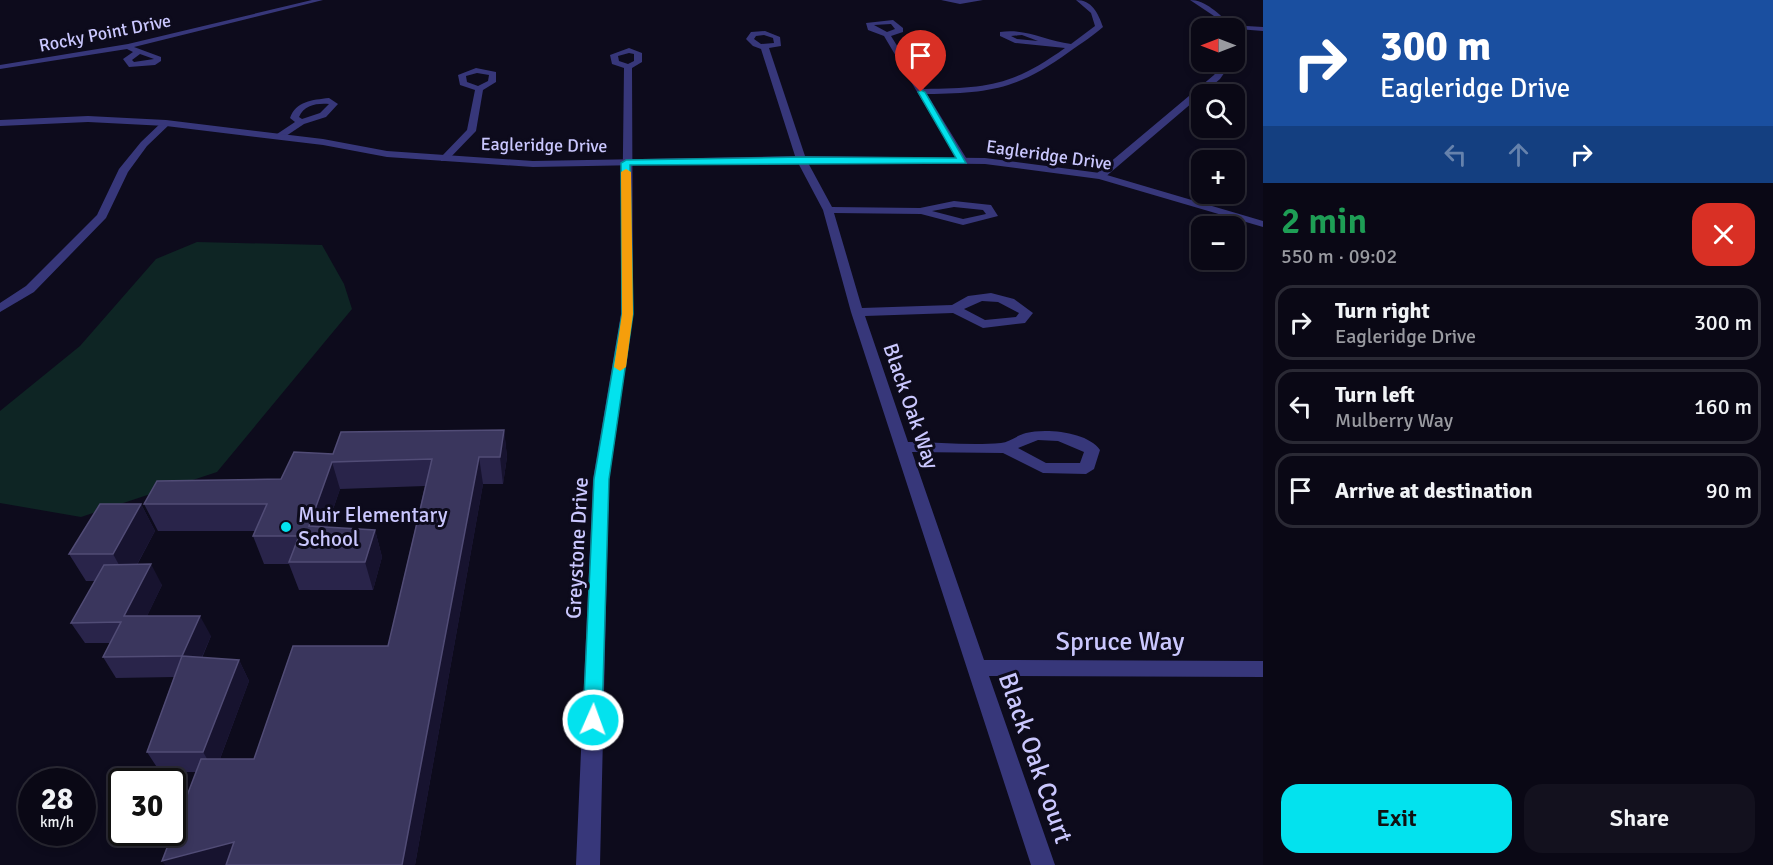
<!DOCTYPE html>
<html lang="en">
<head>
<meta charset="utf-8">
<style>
  :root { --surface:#0a0815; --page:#13111e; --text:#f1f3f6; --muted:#999aa0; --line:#2a2934; --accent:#03e2ee }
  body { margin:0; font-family:Signika,sans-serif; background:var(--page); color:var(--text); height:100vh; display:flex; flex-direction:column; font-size:22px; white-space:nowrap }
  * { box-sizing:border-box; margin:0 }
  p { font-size:20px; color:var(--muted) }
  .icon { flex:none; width:33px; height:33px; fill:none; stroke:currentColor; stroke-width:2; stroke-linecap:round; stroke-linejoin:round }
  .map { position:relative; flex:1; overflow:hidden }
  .panel { display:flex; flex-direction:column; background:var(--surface); width:510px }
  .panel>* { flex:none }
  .top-card { background:#1a4fa0; color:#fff; overflow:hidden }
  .needle { width:39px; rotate:270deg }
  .controls { position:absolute; left:1191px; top:18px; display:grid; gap:12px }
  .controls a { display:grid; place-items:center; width:54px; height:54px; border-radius:12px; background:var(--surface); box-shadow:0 3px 9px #0003,0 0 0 2px var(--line); font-size:30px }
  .speed { position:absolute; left:18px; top:768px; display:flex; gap:12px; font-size:30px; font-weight:700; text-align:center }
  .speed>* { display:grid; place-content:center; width:78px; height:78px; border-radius:50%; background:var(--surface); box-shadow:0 3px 9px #0003,0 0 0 2px var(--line); line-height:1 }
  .speed small { font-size:15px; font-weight:400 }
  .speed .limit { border:3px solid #111; border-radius:9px; background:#fff; color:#111 }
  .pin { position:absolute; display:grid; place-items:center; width:51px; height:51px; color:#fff; margin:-62px -26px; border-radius:50% 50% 50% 0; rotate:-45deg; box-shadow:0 0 6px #0007 }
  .pin .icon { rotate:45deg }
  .me { position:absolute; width:66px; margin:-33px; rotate:2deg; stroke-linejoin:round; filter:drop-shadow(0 0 4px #0008) }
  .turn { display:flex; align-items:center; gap:21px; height:126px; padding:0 18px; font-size:27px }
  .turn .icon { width:78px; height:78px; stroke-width:2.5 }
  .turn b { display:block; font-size:42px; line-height:51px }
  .lanes { display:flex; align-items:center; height:57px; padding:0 18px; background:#0003; justify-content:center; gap:30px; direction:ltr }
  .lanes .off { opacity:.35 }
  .round { display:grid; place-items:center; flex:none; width:63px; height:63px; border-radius:18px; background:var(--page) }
  .head { display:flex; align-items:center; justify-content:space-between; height:102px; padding:0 18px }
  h1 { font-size:36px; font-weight:600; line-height:45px; color:#1e9e55 }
  .action { display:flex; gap:12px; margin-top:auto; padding:12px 18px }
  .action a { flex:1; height:69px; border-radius:18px; background:var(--accent); color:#111; font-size:24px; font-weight:600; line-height:69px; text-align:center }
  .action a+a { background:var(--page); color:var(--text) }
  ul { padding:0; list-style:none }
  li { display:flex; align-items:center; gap:18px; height:75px; margin:0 12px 9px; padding:0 6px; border:3px solid var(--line); border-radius:18px }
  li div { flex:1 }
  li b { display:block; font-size:22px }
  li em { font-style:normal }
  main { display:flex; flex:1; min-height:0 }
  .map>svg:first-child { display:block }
</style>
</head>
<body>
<main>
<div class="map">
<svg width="1263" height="865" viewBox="0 0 1263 865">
  <rect width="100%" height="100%" fill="#0d0b1c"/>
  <path fill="#0e2524" d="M 197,242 L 322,245 L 344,284 L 352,309 L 217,472 L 81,517 L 0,503 L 0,411 L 80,346 L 156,259 Z"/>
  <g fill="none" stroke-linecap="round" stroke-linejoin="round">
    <g fill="#37377a" fill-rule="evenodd">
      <path d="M 312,0 L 323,0 L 134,47 L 161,57 L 161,61 L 155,65 L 129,67 L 123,59 L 133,52 L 127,49 L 0,69 L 0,65 L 128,44 ZM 140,54 L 154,59 L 134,62 L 132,60 Z"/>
      <path d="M 941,0 L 983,0 L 960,4 Z"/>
      <path d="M 1076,0 C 1092,0 1098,13 1103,27 C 1093,36 1080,44 1069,52 C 1018,89 990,93 927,94 L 968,161 L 963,164 L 958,161 L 884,36 L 868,30 L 866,23 L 893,20 L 903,28 L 903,32 L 891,36 L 924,89 C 988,88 1012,86 1065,48 L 1015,43 L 1000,36 L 1000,32 C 1026,28 1046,41 1071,44 L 1095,26 L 1091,13 ZM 891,24 L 895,29 L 887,32 L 874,25 ZM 1022,35 L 1038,41 L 1017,39 L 1011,36 Z"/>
      <path d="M 1190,0 C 1205,0 1220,14 1230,25 L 1263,27 L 1263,31 L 1225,28 L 1217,18 Z"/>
      <path d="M 765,31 L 780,37 L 781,46 L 769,48 L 806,159 L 832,207 L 920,208 L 954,201 L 991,205 L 998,216 L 963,225 L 921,214 L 834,213 L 862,308 L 952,305 L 968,296 L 991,293 L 1014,299 L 1033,313 L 1025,323 L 983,328 L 953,313 L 865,316 L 908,442 C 938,442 971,446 1001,443 C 1009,442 1018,435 1026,433 C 1046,428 1088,432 1100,450 L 1094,469 L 1086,474 L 1043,473 L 1003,453 L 912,452 L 984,660 L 1263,661 L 1263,677 L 989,676 L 1055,865 L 1031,865 L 851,312 L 823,210 L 796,159 L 761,49 L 753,46 L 746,39 L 751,32 ZM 764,35 L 773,38 L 774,43 L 761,44 L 754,39 L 756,36 ZM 954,207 L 983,210 L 986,214 L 963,219 L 932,211 ZM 982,301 L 998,302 L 1019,313 L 1016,317 L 985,320 L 964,309 ZM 1038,440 L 1058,441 L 1084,452 L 1080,463 L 1046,463 L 1018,448 Z"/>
      <path d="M 1234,38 L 1241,45 L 1234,51 Z"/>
      <path d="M 629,48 L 642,53 L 642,62 L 632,68 L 633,314 L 609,479 L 600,865 L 576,865 L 593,479 L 621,314 L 624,68 L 612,64 L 610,55 ZM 629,53 L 634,54 L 634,61 L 628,64 L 619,61 L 618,56 Z"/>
      <path d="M 1224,62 L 1232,62 L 1220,79 L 1104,178 L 1096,178 L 1096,174 L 1214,75 Z"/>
      <path d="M 476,68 L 496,72 L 496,82 L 483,90 L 476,131 L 447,161 L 441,161 L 441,157 L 467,130 L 475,90 L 460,85 L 458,75 ZM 477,73 L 489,75 L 488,81 L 478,86 L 467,82 L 466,76 Z"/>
      <path d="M 329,98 L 338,104 L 326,117 L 304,124 L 283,138 L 277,138 L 277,134 L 295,122 L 290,118 C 296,101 312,100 329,98 ZM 329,104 L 320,113 L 302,119 L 299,117 C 304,105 317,103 329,104 Z"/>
      <path d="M 163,121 L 171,123 L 147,146 L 128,172 L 106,218 L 34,292 L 0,312 L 0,303 L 26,286 L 97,215 L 119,169 L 141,142 Z"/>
    </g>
    <path fill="#37377a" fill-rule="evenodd" d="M 88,116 L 166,120 L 323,139 L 387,151 L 533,161 L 801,156 L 985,158 L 1100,173 L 1263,221 L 1263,227 L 1099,179 L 985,164 L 801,162 L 533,167 L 387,157 L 323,145 L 166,126 L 88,122 L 0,126 L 0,120 Z"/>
  </g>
  <path fill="#29244a" d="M 504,430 L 507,457 L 503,484 L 483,484 L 415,865 L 196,772 L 160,772 L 147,752 L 174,677 L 116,678 L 103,657 L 110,643 L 85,643 L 71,623 L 95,581 L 86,581 L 69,554 L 141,504 L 155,531 L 137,565 L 162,585 L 147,616 L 211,636 L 202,658 L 239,660 L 249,681 L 220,759 L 254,759 L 388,646 L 425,486 L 340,489 L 327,527 L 375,530 L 382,557 L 373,590 L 299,590 L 289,564 L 264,564 L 253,536 L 256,531 L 158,531 L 144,504 L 281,479 L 333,454 Z"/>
  <g fill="#17132f">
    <path d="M 504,430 L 507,457 L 503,484 L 500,457 Z"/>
    <path d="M 479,457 L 483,484 L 415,865 L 402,865 Z"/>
    <path d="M 332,462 L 340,489 L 318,553 L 309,526 Z"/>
    <path d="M 141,504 L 155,531 L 128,581 L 113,554 Z"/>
    <path d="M 375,530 L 382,557 L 373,590 L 365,562 Z"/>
    <path d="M 151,564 L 162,585 L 137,637 L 124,616 Z"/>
    <path d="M 200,616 L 211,636 L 193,677 L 182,656 Z"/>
    <path d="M 239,660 L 249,681 L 215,772 L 203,752 Z"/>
    <path d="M 234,842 L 249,865 L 165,865 L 162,861 Z"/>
  </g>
  <g fill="#3a365d" stroke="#514c76" stroke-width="1.5">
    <path d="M 504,430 L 500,457 L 479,457 L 402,865 L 226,865 L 234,842 L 162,861 L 201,759 L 254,759 L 293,646 L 388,646 L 432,459 L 332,462 L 309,526 L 375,530 L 365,562 L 289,562 L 299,536 L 253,536 L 267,504 L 144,504 L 157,481 L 281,479 L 294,452 L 333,454 L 341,432 Z"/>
    <path d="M 100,504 L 141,504 L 113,554 L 69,554 Z"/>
    <path d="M 151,564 L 124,616 L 200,616 L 182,656 L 103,657 L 121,622 L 71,623 L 104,565 Z"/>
    <path d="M 182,656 L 239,660 L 203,752 L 147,752 Z"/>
  </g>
  <path fill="#03e2ee" stroke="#02939b" stroke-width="1.5" d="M 921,90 L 925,92 L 966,163 L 630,165 L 633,314 L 609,479 L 602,720 L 599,726 L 593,729 L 586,726 L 583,720 L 594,479 L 622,314 L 621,163 L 626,160 L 801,157 L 956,158 L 918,92 Z"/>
  <path fill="#f59e0b" d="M 626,169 L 631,172 L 633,314 L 626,367 L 620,371 L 614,367 L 622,314 L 621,172 Z"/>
  <circle fill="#03e2ee" stroke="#0d0b1c" stroke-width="2" cx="286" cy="527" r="6"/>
  <g text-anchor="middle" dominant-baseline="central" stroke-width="6" stroke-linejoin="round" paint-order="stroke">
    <g font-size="18" fill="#cac7fe" stroke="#0d0b1c">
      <text transform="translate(105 33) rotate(-11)">Rocky Point Drive</text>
      <text transform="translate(544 145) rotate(1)">Eagleridge Drive</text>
      <text transform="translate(1049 155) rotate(8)">Eagleridge Drive</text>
    </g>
    <g font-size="21" fill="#cac7fe" stroke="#0d0b1c">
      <text transform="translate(911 406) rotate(71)">Black Oak Way</text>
      <text transform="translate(577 548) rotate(-87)">Greystone Drive</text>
    </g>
    <g font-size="21" fill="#cac7fe" stroke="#0d0b1c" text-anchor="start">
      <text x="298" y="515">Muir Elementary<tspan x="298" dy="24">School</tspan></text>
    </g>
    <g font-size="26" fill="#cac7fe" stroke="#0d0b1c">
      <text x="1120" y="642">Spruce Way</text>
      <text transform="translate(1035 758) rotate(71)">Black Oak Court</text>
    </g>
  </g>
</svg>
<div class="controls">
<a><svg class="needle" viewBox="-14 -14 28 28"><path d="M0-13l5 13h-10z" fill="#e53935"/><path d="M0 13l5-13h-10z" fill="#999aa0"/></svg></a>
<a><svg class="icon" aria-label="search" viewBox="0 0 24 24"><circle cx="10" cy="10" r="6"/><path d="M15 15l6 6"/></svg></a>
<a>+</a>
<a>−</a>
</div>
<div class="speed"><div>28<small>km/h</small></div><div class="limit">30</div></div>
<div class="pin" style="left:921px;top:92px;background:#d93025"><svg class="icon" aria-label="arrive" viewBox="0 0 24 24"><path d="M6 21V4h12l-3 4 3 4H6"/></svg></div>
<svg class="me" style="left:593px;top:720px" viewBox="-20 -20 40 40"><circle r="17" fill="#03e2ee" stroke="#fff" stroke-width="3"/><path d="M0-11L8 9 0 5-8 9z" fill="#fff"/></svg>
</div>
<section class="panel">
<div class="top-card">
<div class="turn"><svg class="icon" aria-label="right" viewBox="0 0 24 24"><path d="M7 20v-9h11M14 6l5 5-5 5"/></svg><div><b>300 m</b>Eagleridge Drive</div></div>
<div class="lanes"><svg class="icon off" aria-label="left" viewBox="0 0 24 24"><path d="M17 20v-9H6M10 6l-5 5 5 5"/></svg><svg class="icon off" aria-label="ahead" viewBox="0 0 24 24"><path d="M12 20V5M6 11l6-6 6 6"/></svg><svg class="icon" aria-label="right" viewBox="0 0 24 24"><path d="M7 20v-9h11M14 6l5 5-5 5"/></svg></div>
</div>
<div class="head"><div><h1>2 min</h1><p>550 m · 09:02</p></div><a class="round" style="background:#d93025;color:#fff"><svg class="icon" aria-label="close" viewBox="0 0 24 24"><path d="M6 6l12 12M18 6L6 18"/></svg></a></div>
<ul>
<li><svg class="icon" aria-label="right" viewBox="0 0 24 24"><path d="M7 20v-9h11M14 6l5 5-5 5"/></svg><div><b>Turn right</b><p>Eagleridge Drive</p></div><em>300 m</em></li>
<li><svg class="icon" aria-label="left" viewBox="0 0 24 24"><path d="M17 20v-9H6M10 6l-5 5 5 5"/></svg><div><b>Turn left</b><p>Mulberry Way</p></div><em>160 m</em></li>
<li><svg class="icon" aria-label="arrive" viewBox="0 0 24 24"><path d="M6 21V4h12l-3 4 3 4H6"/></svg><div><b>Arrive at destination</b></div><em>90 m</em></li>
</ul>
<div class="action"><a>Exit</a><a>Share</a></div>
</section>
</main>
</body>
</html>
